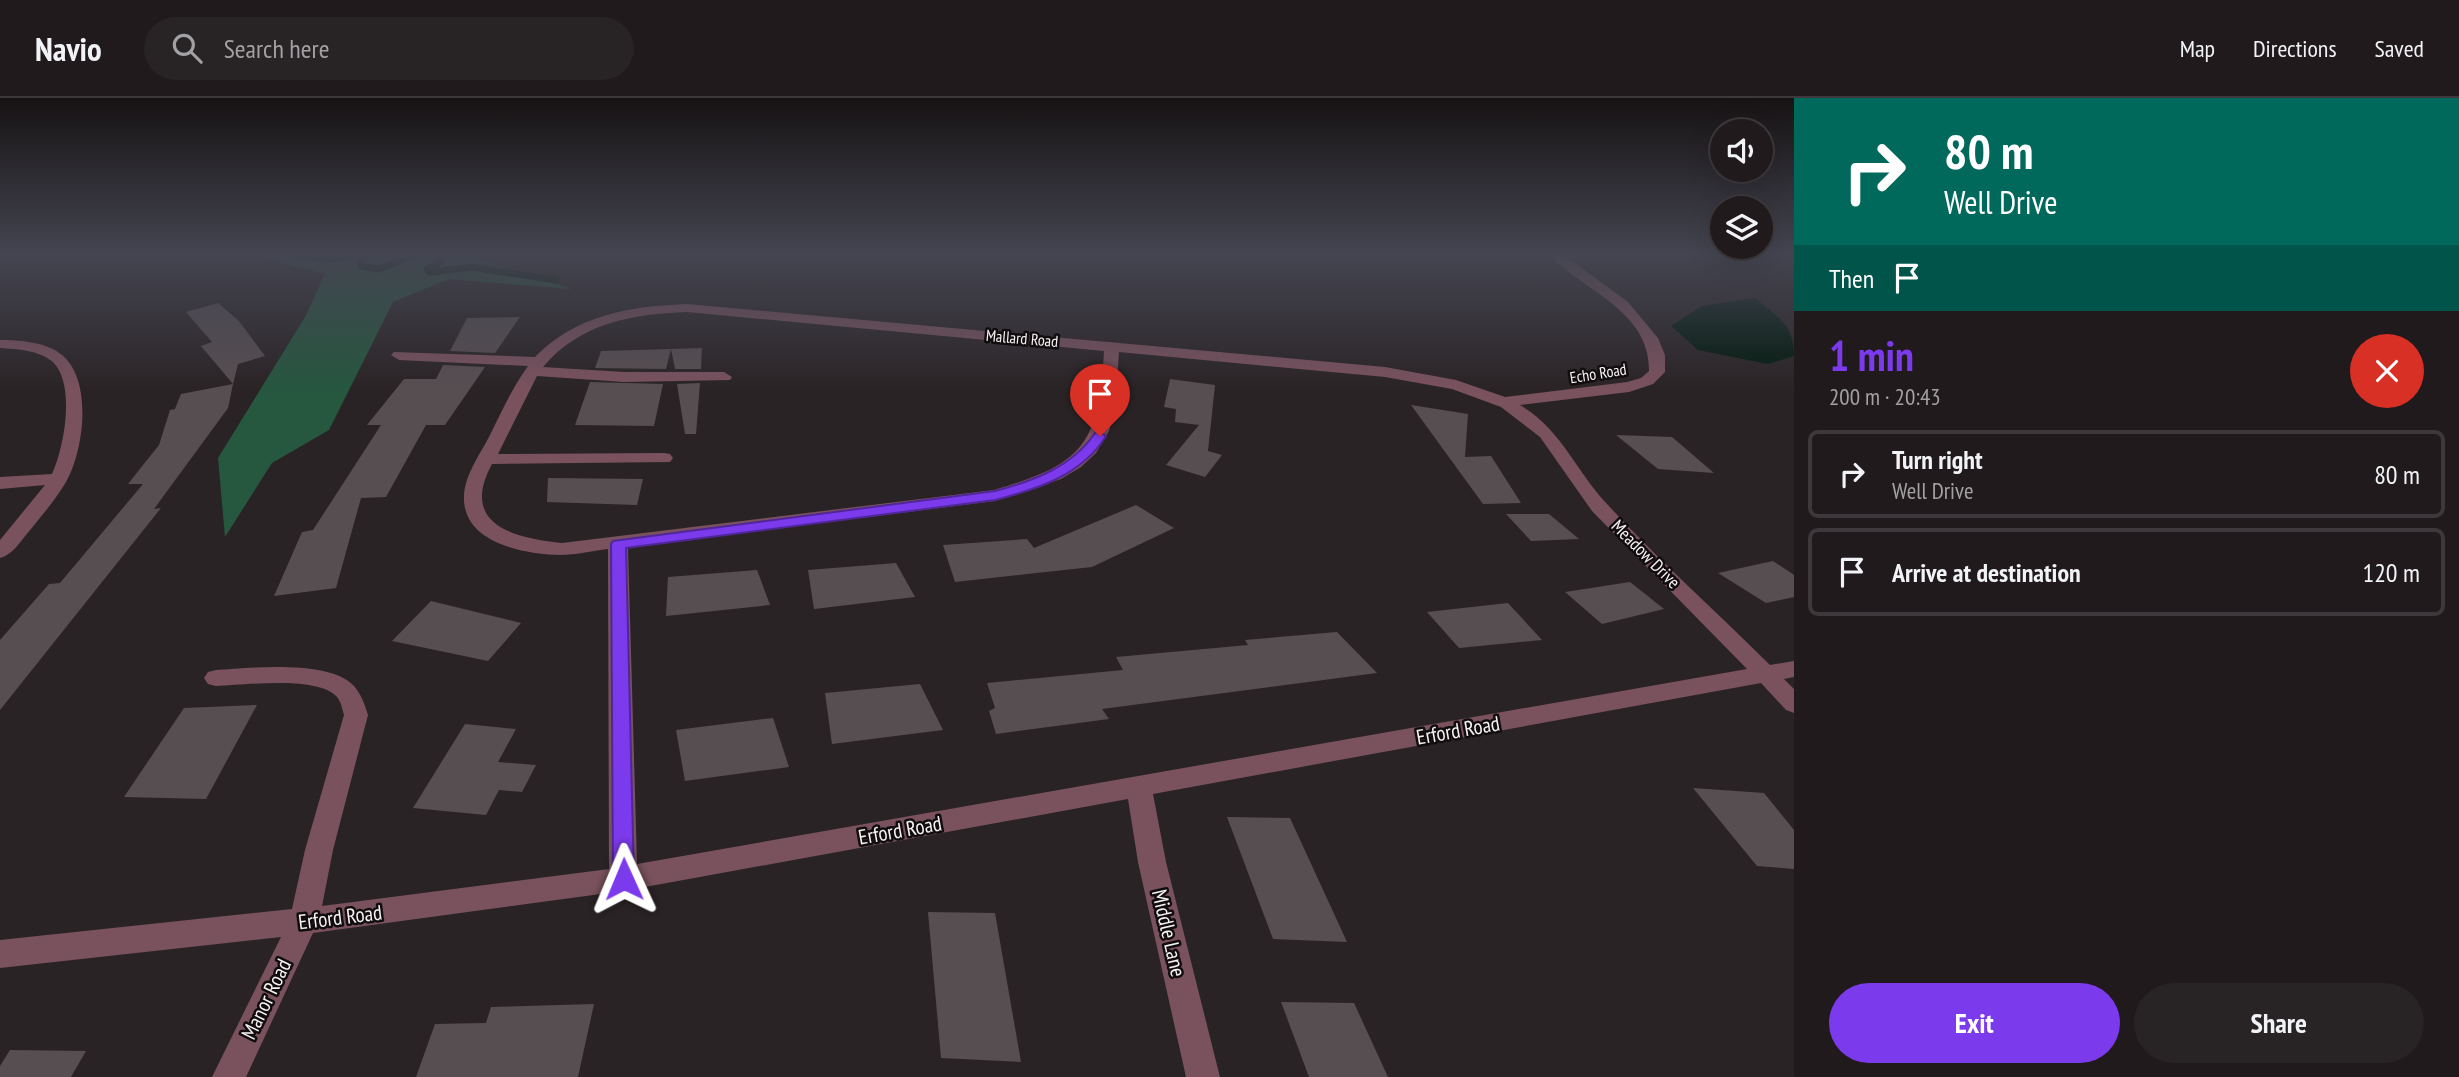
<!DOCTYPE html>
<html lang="en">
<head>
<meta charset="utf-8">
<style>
  :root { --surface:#201a1c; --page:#282325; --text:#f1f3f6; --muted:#a2a1a3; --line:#3d383b; --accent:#7c3aed }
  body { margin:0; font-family:"PT Sans Narrow",sans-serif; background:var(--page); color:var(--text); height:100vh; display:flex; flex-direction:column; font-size:26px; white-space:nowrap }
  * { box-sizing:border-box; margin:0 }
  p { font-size:23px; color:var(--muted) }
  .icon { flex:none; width:38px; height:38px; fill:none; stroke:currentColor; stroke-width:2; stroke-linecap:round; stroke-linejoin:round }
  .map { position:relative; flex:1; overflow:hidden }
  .details { display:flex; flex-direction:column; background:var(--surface); width:665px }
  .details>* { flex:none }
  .banner { background:#00695c; color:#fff; overflow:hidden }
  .tools { position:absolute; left:1710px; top:21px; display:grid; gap:14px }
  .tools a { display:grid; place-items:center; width:63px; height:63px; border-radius:50%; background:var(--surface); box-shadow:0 7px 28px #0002,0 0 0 2px var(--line); font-size:35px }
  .pin { position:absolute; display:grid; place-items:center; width:60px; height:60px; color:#fff; margin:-72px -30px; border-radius:50% 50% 50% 0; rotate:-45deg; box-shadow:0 0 7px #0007 }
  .pin .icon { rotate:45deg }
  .me { position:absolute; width:77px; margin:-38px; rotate:359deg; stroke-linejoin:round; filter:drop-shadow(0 0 5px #0008) }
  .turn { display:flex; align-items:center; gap:24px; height:147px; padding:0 35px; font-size:32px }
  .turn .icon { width:91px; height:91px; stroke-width:2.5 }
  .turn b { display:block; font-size:49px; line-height:60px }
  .then { display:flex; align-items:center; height:66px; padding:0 35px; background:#0003; gap:14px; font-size:26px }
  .round { display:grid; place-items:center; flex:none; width:74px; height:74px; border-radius:37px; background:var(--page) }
  .summary { display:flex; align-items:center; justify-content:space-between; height:119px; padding:0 35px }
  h1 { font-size:42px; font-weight:800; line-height:52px; color:var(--accent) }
  .action { display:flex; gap:14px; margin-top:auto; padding:14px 35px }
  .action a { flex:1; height:80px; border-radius:42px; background:var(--accent); color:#fff; font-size:28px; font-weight:800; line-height:80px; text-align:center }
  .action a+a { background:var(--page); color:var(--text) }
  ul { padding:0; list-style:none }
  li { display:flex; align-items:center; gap:21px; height:88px; margin:0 14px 10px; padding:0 21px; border:4px solid var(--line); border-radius:10px }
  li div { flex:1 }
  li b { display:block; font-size:26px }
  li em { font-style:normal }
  header { display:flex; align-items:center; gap:42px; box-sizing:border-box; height:98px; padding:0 35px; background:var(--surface); border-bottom:2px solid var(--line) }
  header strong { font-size:33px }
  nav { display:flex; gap:38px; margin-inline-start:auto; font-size:24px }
  .search { width:490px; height:63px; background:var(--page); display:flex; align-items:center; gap:18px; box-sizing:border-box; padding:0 24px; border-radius:38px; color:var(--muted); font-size:26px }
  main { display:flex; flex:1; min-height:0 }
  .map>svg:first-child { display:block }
</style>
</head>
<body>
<header>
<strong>Navio</strong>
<div class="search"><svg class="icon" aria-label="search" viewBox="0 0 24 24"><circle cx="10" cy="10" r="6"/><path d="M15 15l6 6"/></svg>Search here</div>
<nav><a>Map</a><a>Directions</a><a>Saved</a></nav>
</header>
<main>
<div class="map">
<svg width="1794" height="979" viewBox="0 0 1794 979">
  <rect width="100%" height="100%" fill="#2a2325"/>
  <path fill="#26573f" d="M 253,157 L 479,157 L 482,162 L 572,191 L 449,181 L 393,204 L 329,332 L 272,365 L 225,439 L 218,360 L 305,219 L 325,176 Z"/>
  <path fill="#01190d" d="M 1755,200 C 1778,220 1794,226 1794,258 L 1768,266 L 1698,252 L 1671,228 L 1702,208 Z"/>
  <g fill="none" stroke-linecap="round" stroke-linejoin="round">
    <g stroke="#01190d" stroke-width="7">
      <path d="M 297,157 L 332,161 L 353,157"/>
      <path d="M 361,157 L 365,159 L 360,165 L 362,168 L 379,171 L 415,157"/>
      <path d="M 437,157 L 441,159 L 440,164 L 427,171 L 430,174 L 472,169 L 556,182"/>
    </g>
  </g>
  <g fill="#574e51">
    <path d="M 218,205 L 239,223 L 265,258 L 238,266 L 233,286 L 201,248 L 212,244 L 186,214 Z"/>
    <path d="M 520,219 L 495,255 L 450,253 L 467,220 Z"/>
    <path d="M 702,250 L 701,271 L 675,271 L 671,251 Z"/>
    <path d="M 671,251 L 666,271 L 595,270 L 601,253 Z"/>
    <path d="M 443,267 L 485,269 L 445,327 L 426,327 L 386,399 L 361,400 L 336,490 L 274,498 L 302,434 L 313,432 L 381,327 L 367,327 L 404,281 L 436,281 Z"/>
    <path d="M 1170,281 L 1215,287 L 1208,353 L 1222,357 L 1205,379 L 1166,367 L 1199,327 L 1175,324 L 1176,311 L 1164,309 Z"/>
    <path d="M 590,284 L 663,286 L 654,328 L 575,327 Z"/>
    <path d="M 700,285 L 696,336 L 685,336 L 677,286 Z"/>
    <path d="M 233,286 L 228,310 L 154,411 L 161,410 L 0,612 L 0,542 L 49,486 L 60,485 L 143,386 L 128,386 L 159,347 L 170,312 L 175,311 L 181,296 Z"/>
    <path d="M 1411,307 L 1468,316 L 1465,359 L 1491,358 L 1521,405 L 1483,406 Z"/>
    <path d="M 1616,337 L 1672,339 L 1714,375 L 1658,371 Z"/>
    <path d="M 548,380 L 643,381 L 637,407 L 547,404 Z"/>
    <path d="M 1136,407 L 1174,430 L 1092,469 L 955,484 L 943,447 L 1027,441 L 1034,450 Z"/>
    <path d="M 1506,416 L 1549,416 L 1579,441 L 1531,443 Z"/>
    <path d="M 1773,463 L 1794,477 L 1794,499 L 1766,505 L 1718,475 Z"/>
    <path d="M 896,465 L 915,499 L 814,511 L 808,472 Z"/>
    <path d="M 757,472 L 770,507 L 666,518 L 668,479 Z"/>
    <path d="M 1630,484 L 1664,511 L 1602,526 L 1565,494 Z"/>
    <path d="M 431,503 L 521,525 L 488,563 L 392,543 Z"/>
    <path d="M 1508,505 L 1542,542 L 1459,550 L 1427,514 Z"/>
    <path d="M 1337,534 L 1377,575 L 1102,611 L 1109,621 L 996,636 L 989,613 L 995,610 L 987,585 L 1123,572 L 1116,559 L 1248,547 L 1245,542 Z"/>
    <path d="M 920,586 L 943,632 L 832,646 L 825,595 Z"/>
    <path d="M 257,607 L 206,701 L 124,699 L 184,610 Z"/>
    <path d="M 773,620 L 789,669 L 685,683 L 676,632 Z"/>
    <path d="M 465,626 L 516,631 L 498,664 L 536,667 L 522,694 L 499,692 L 486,717 L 413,710 Z"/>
    <path d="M 1693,690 L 1764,695 L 1794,732 L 1794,771 L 1757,768 Z"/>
    <path d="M 1227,719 L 1290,720 L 1347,844 L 1273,841 Z"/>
    <path d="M 928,814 L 995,815 L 1021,964 L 941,960 Z"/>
    <path d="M 1281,904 L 1354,905 L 1388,979 L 1309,979 Z"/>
    <path d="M 594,906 L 578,979 L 416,979 L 435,926 L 486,925 L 491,909 Z"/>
    <path d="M 10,952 L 86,953 L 71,979 L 0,979 L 0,968 Z"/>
  </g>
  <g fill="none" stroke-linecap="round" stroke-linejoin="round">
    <g fill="#7a525e" fill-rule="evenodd">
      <path d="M 1550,157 L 1564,157 L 1628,204 L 1658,240 L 1665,257 L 1665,274 L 1653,286 L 1629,294 L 1520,307 C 1561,331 1576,373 1607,406 C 1659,463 1716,513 1770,567 L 1794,563 L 1794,579 L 1784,581 L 1794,591 L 1794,615 L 1786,612 L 1761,585 L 1153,696 L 1166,764 L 1220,979 L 1186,979 L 1138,764 L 1128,701 L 623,793 L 313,835 L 246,979 L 212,979 L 281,839 L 0,870 L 0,842 L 292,811 L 305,752 L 344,617 C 342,610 341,602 335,597 C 313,578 245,587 216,588 L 208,586 L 204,580 L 208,574 L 216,572 C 250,570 329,561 354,588 C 361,596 365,607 368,617 L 333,752 L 322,808 L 609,771 L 608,451 C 592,453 575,457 560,457 C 524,456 462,445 464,398 C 465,377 479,358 489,339 C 501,315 512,290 528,268 L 399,262 L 391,257 L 394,254 L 535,259 C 576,217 630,208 687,206 L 1385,269 L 1456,282 L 1505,299 L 1627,284 L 1641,280 L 1649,273 C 1650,212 1584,194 1550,157 ZM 687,214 L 1104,253 C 1099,346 1084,366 994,392 L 562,445 C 514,440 459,427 492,366 L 670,364 L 673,360 L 670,356 L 664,355 L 498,356 L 537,278 L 624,284 L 730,282 L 732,279 L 724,274 L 624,274 L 543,269 C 580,225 632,216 687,214 ZM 1119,254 L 1385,279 L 1452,291 L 1501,309 L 1540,339 L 1592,413 L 1747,571 L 637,766 L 628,449 L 995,403 L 1061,381 L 1081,369 L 1096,355 L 1109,333 L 1115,311 Z"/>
      <path d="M 0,242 C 19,242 47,244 62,257 C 93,282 84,353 66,384 C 56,401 43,416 31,431 C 22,441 13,457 0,460 L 0,442 L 45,387 L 0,391 L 0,379 L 52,376 C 64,350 76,287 53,264 C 39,252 17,251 0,250 Z"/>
    </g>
  </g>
  <linearGradient id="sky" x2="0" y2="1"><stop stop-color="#171314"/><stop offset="0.53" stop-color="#444551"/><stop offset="1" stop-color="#444551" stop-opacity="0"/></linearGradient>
  <rect width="1794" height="294" fill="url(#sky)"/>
  <path fill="#7c3aed" stroke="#51269a" stroke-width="2" d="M 1100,334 L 1106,338 C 1082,377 1038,391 995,402 L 626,450 L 634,781 L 631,787 L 624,790 L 616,787 L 613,781 L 611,446 L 613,443 L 995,393 C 1033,383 1072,369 1095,335 Z"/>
  <g text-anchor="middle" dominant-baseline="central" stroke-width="5" stroke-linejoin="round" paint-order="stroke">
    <g font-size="16" fill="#f7f2f3" stroke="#110d0e">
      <text transform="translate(1022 240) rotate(5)">Mallard Road</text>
      <text transform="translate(1598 275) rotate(-9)">Echo Road</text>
    </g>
    <g font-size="18" fill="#f7f2f3" stroke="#110d0e">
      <text transform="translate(1646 456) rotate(45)">Meadow Drive</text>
    </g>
    <g font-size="21" fill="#f7f2f3" stroke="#110d0e">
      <text transform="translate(1458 632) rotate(-10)">Erford Road</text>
      <text transform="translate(900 732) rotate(-10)">Erford Road</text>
      <text transform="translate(340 819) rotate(-7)">Erford Road</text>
      <text transform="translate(1169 835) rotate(77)">Middle Lane</text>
      <text transform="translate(266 901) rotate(-64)">Manor Road</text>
    </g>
  </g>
</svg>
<div class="tools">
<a><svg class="icon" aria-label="sound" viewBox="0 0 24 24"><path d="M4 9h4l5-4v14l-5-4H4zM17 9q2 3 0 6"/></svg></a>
<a><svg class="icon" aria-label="layers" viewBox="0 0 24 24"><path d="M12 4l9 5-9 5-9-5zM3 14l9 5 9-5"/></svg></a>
</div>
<div class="pin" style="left:1100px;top:338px;background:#d93025"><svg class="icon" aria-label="arrive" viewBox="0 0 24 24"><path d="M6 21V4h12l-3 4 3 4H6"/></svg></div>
<svg class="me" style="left:624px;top:781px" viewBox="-20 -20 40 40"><path d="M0-17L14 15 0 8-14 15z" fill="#7c3aed" stroke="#fff" stroke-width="4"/></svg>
</div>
<section class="details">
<div class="banner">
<div class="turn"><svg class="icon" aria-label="right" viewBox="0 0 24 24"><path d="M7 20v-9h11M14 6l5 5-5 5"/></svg><div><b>80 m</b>Well Drive</div></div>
<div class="then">Then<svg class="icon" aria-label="arrive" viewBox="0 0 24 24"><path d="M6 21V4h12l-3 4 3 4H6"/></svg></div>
</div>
<div class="summary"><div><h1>1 min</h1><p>200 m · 20:43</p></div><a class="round" style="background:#d93025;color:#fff"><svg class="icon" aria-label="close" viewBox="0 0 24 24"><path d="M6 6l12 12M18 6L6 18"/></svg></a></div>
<ul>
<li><svg class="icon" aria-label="right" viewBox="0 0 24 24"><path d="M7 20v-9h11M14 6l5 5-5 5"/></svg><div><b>Turn right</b><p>Well Drive</p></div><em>80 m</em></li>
<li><svg class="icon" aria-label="arrive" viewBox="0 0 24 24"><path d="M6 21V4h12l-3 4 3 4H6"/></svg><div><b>Arrive at destination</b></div><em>120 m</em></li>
</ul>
<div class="action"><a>Exit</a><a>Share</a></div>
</section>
</main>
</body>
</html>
